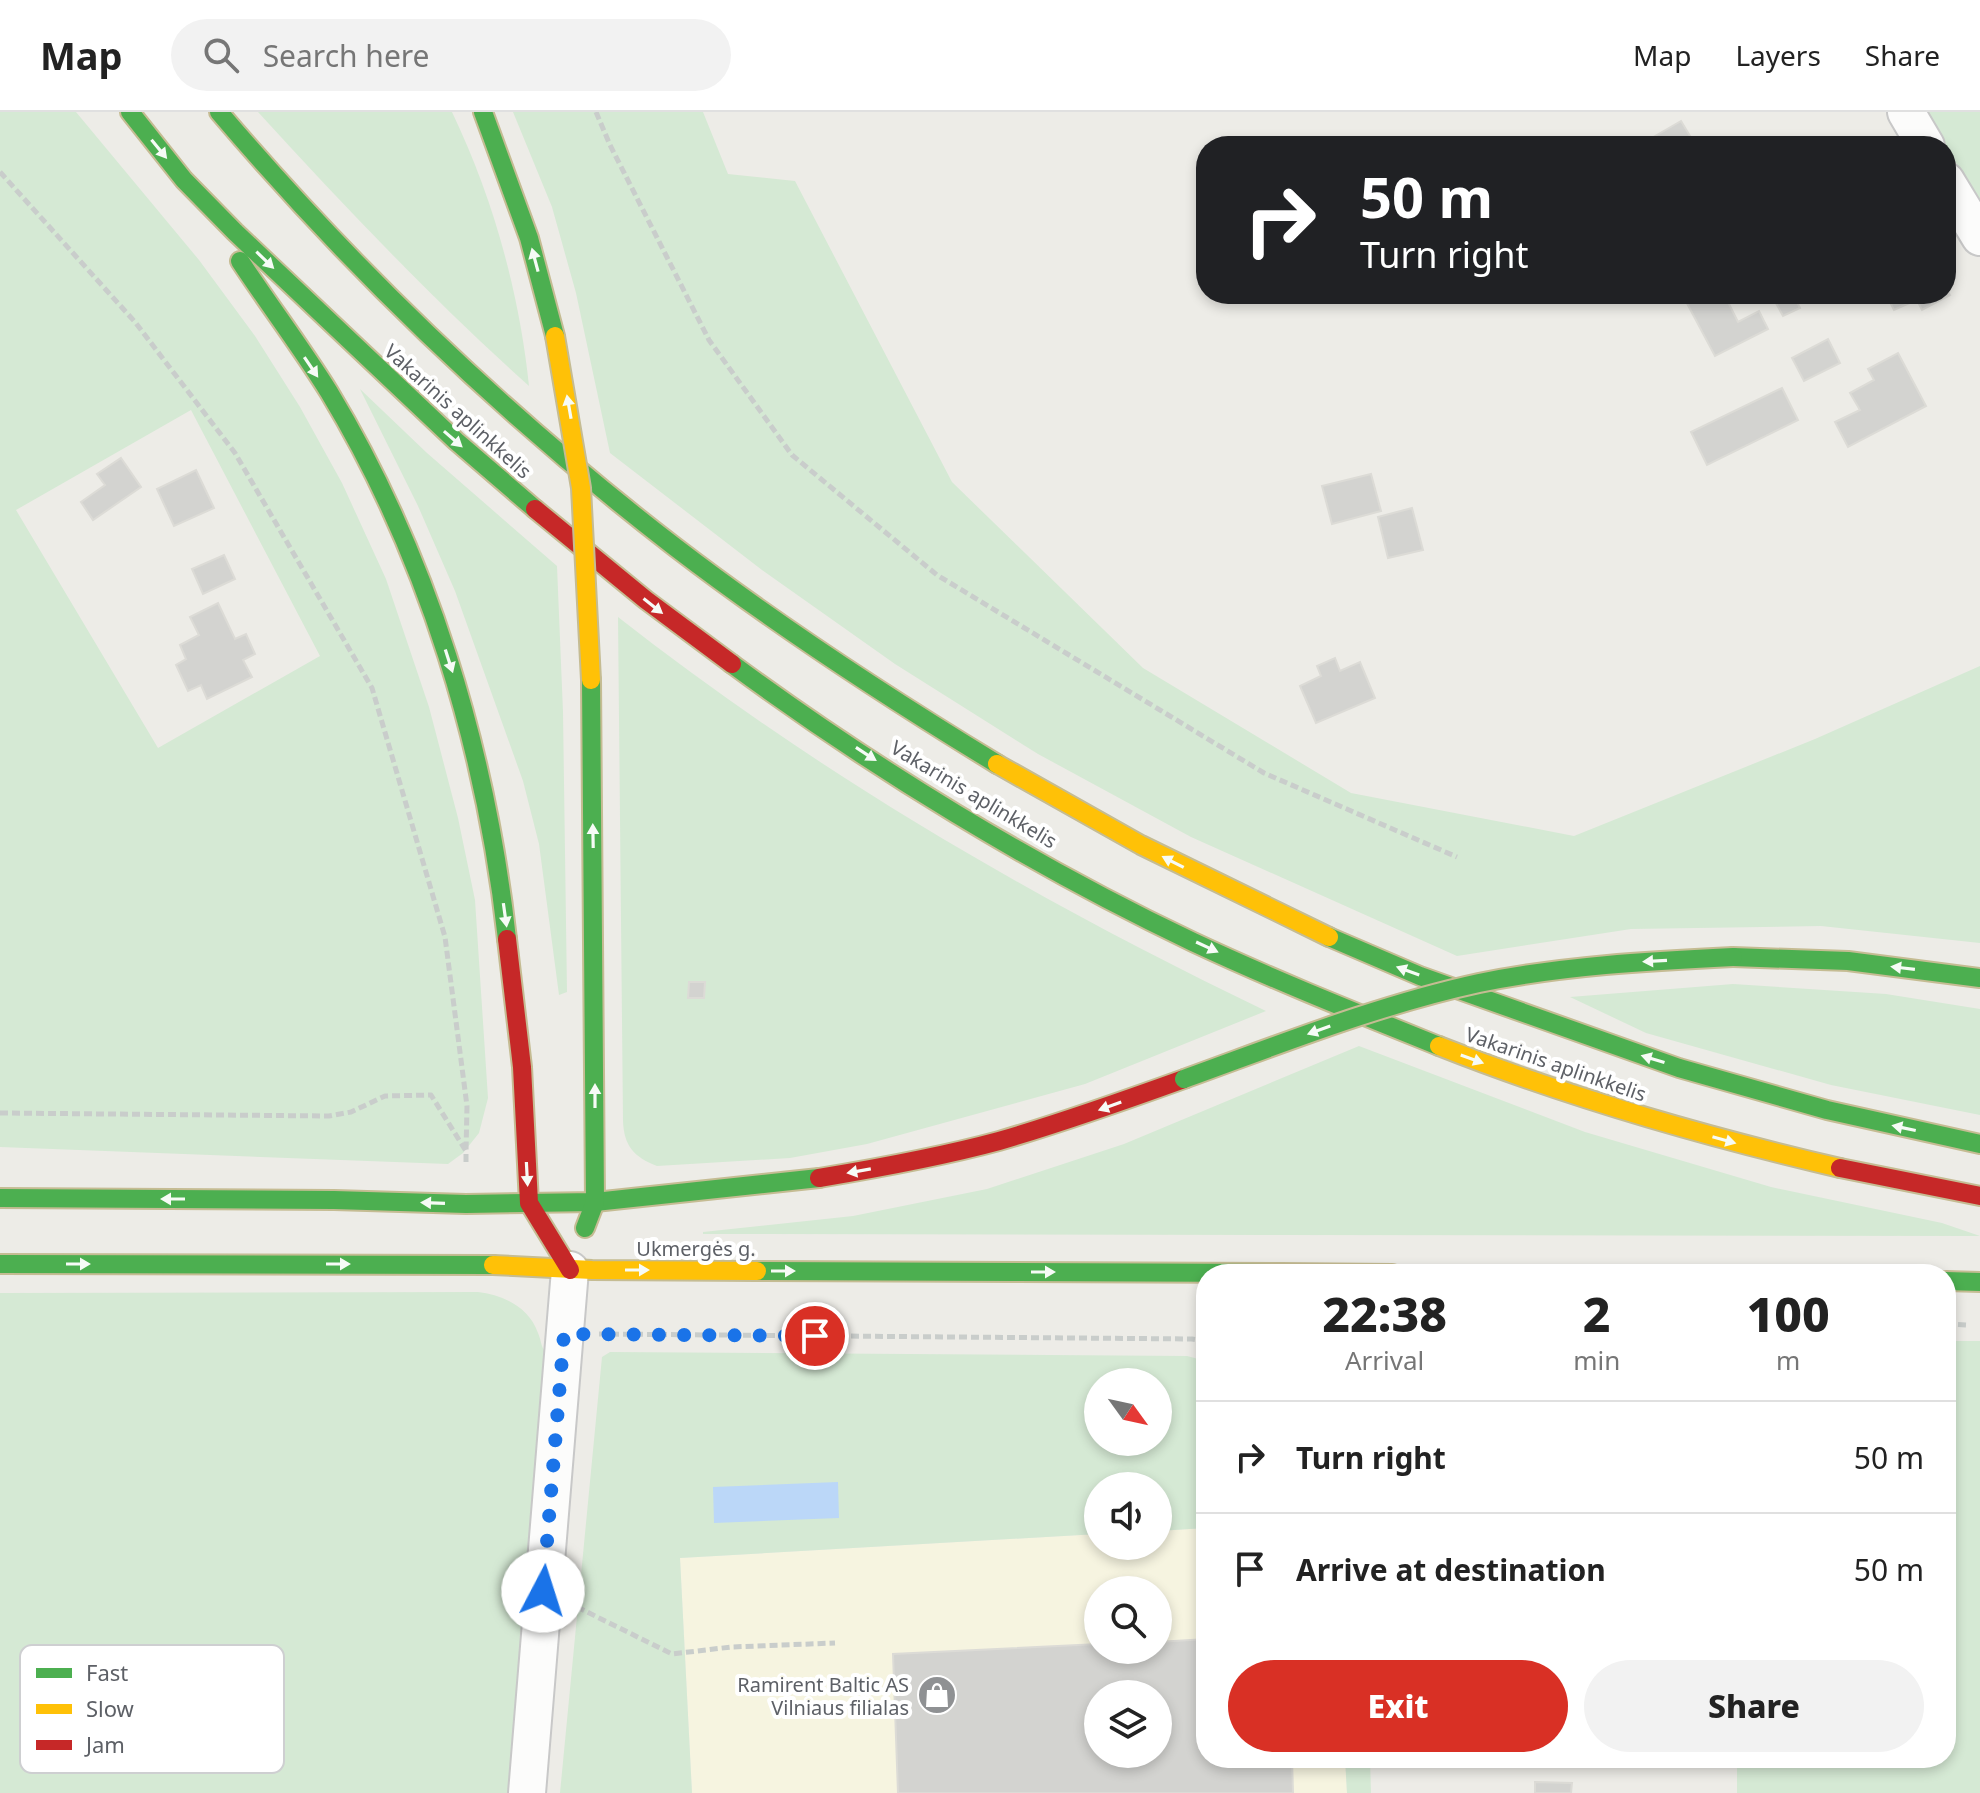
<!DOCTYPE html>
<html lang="en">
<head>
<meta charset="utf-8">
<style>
  :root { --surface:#fff; --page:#f2f2f2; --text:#222; --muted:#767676; --line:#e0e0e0; --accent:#d93025 }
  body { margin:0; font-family:"Noto Sans",sans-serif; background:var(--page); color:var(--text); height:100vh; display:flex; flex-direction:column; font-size:30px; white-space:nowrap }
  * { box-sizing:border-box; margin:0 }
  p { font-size:26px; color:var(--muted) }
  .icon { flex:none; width:44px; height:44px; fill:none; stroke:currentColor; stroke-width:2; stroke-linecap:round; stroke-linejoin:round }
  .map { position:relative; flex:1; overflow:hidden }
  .drawer { position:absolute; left:1196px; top:1152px; width:760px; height:504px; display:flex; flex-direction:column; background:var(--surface); border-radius:32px; box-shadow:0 4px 12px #0003 }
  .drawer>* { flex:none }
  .hud { position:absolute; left:1196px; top:24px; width:760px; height:168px; border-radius:32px; box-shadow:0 4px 12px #0003; background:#202124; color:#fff; overflow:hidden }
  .needle { width:52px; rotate:123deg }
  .fabs { position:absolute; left:1084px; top:1256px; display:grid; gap:16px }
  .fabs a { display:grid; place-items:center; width:88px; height:88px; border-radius:50%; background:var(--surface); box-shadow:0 4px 12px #0003; font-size:40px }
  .pin { position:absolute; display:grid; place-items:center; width:68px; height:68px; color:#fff; margin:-34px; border:4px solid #fff; border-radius:50%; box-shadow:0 2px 8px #0007 }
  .me { position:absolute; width:88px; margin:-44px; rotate:5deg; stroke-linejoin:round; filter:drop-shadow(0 0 6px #0008) }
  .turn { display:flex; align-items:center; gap:28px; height:168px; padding:0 32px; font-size:36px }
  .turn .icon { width:104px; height:104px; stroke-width:2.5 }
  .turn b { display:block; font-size:56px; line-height:68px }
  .eta { display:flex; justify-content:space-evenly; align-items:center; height:136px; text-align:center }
  .eta b { font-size:48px; font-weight:800; line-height:56px }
  .button { display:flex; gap:16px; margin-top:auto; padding:16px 32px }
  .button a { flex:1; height:92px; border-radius:48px; background:var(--accent); color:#fff; font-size:32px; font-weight:800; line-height:92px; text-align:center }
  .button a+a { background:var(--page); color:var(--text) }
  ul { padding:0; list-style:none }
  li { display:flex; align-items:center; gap:24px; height:112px; padding:0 32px; border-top:2px solid var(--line) }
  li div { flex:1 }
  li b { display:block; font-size:30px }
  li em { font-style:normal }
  header { display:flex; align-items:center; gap:48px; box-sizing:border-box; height:112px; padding:0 40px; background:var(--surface); border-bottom:2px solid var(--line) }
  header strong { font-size:38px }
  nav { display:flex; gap:44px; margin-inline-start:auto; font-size:28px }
  .search { width:560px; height:72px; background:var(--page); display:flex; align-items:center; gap:20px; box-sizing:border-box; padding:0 28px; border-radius:44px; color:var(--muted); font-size:30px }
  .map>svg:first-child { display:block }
</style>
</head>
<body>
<header>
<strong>Map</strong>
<div class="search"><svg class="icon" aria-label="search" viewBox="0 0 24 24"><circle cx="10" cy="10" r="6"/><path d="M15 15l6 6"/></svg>Search here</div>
<nav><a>Map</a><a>Layers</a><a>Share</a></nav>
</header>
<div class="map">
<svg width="1980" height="1681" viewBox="0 0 1980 1681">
  <rect width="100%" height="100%" fill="#edece7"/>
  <path fill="#f6f4e0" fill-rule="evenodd" d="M 1206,1416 L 1206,1646 L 1345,1646 L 1347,1681 L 692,1681 L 680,1446 L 1098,1422 L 1098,1434 L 1158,1434 L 1158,1419 ZM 1098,1478 L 1158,1478 L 1158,1538 L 1098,1538 ZM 1098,1582 L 1158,1582 L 1158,1642 L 1098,1642 Z"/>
  <g fill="#d5e9d4" fill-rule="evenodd">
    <path d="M 0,0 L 76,0 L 199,148 L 255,224 L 300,295 L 342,371 L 386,467 L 429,595 L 458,706 L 475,788 L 488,986 L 479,1021 L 463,1041 L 448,1052 L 0,1035 ZM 191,298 L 320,544 L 158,636 L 16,398 Z"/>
    <path d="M 258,0 L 452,0 C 493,86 519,179 529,274 C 433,188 345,95 258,0 Z"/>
    <path d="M 513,0 L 703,0 L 728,62 L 795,69 L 952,370 L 1143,556 L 1351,681 L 1574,724 L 1815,627 L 1980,554 L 1980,831 L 1821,814 L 1631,817 L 1457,844 L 1191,725 L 1038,642 L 895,552 L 762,458 L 610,341 L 576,181 L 552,95 Z"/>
    <path d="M 1926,0 L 1980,0 L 1980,91 L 1975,83 Z"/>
    <path d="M 360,277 L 427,341 L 557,454 L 563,600 L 567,880 L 559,883 L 539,732 L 523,669 L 455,479 L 418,394 Z"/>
    <path d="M 618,505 C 818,662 1037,789 1266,899 L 1085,972 L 867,1032 L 790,1046 L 657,1054 C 634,1045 624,1034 623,1009 Z"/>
    <path d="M 1733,872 L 1886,882 L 1980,897 L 1980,1003 L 1831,973 L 1646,921 L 1570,885 Z"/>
    <path d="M 1359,934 L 1585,1020 L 1771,1075 L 1942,1111 L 1980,1124 L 703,1122 L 703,1120 L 853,1104 L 987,1077 L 1124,1032 Z"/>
    <path d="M 478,1180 C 503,1183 529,1195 538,1221 C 542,1230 540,1235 548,1243 L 510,1681 L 0,1681 L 0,1181 Z"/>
    <path d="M 1946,1229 L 1980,1229 L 1980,1681 L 1737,1681 L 1737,1646 L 1946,1646 Z"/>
    <path d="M 610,1240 L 1187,1244 L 1206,1249 L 1206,1416 L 1158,1419 L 1158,1374 L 1098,1374 L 1098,1422 L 680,1446 L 692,1681 L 560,1681 L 602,1245 ZM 1098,1270 L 1158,1270 L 1158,1330 L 1098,1330 Z"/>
    <path d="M 1345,1646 L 1370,1646 L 1371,1681 L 1347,1681 Z"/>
  </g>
  <path fill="#bbd7f8" d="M 838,1370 L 839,1406 L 714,1411 L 713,1375 Z"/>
  <g fill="#d3d3d0" stroke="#dcdbd6" stroke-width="2" fill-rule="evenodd">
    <path d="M 1681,9 L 1696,34 L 1638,34 Z"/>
    <path d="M 1946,176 L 1950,183 L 1922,198 L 1914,182 L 1946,182 Z"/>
    <path d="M 1682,182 L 1724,182 L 1738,210 L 1759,199 L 1768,217 L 1715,244 Z"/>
    <path d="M 1776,182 L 1793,182 L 1800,196 L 1783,204 L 1772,184 Z"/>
    <path d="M 1886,182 L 1908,182 L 1912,190 L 1894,198 Z"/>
    <path d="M 1828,227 L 1840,251 L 1804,269 L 1792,246 Z"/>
    <path d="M 1898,241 L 1926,294 L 1848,335 L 1835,310 L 1860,298 L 1850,281 L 1874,268 L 1868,257 Z"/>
    <path d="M 1782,276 L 1798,308 L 1707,353 L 1691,320 Z"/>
    <path d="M 121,346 L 141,375 L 93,408 L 81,390 L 105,373 L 97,362 Z"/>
    <path d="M 196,358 L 214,396 L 174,414 L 157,377 Z"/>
    <path d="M 1371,362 L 1381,399 L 1332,412 L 1322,374 Z"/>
    <path d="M 1412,396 L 1423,438 L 1388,446 L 1378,405 Z"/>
    <path d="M 224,443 L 235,467 L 203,482 L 192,457 Z"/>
    <path d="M 218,491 L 235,527 L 246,522 L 255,542 L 243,548 L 252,565 L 207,587 L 201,573 L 188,579 L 176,553 L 186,547 L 180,533 L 199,523 L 190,505 Z"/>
    <path d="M 1335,546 L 1340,559 L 1360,550 L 1375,586 L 1316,611 L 1300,574 L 1321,564 L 1317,554 Z"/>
    <path d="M 689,870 L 705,870 L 704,886 L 688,886 Z"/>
    <path d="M 1206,1527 L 1206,1646 L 1292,1646 L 1293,1681 L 898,1681 L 893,1542 L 1098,1532 L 1098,1538 L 1158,1538 L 1158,1530 ZM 1098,1582 L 1158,1582 L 1158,1642 L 1098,1642 Z"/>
    <path d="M 1535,1670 L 1572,1671 L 1571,1681 L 1535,1681 Z"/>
  </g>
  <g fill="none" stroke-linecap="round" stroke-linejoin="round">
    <g stroke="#c8c8c8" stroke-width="40">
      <g id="street">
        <path d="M 1906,0 L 1926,34"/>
        <path d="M 1946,69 L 1980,125"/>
        <path d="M 527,1681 L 570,1158"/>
      </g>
    </g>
    <g stroke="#c5bc93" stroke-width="22">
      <g id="fast">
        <path d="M 130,0 L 184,68 L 235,120 L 456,329 L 535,397"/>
        <path d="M 219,0 C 355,160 509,307 675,435 C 778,514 887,585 997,652"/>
        <path d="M 483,0 L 529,126 L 555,224"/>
        <path d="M 240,149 C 269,193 301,235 329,280 C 428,444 486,637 507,827"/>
        <path d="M 732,552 C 873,656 1035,755 1193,830 C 1274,868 1357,901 1439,934"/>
        <path d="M 1329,825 L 1420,864 L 1679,956 L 1827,998 L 1980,1032"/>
        <path d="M 1733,845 L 1848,849 L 1980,866"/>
        <path d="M 0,1086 L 334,1088 L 466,1092 L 595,1090 L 819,1066"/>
        <path d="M 585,1116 L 595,1090 L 591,568"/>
        <path d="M 0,1152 L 493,1153"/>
        <path d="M 757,1159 L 1281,1161"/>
        <path d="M 1946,1169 L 1980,1170"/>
      </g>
    </g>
    <g stroke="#c5bc93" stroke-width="22">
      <g id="slow">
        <path d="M 997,652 L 1141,733 L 1329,825"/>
        <path d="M 1439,934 C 1570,986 1703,1024 1840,1056"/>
        <path d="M 493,1153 L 592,1158 L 757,1159"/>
        <path d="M 1281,1161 L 1392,1162"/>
      </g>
    </g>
    <g stroke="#c5bc93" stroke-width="22">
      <g id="jam">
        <path d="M 535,397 L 646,488 L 732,552"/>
        <path d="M 507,827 L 522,955 L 529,1091 L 570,1158"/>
        <path d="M 1840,1056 L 1980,1084"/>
        <path d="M 819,1066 C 879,1056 940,1045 999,1029 C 1061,1011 1123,989 1184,967"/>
      </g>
    </g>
    <g stroke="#c9cdcb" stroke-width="5" stroke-dasharray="8 4" stroke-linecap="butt">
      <path d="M 596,0 L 610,33 L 709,228 L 792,343 L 937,463 L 1264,661 L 1457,745"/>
      <path d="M 0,60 L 135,210 L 235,341 L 372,576 L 445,825 L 467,994 L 466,1039"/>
      <path d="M 0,1001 L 329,1004 L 351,1000 L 385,984 L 431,983 L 466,1039 L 466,1054"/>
      <path d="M 1946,1212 L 1967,1213"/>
      <path d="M 599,1222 L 1192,1227 L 1206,1229"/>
      <path d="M 577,1495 L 672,1542 L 731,1535 L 835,1531"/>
    </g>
    <use href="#street" stroke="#fcfcfb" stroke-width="36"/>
    <use href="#fast" stroke="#4caf50" stroke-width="18"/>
    <use href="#slow" stroke="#ffc107" stroke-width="18"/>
    <use href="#jam" stroke="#c62828" stroke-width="18"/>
    <g stroke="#c5bc93" stroke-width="22" stroke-linecap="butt">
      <path id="fast-bridge" d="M 1184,967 C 1281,932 1378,893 1479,871 C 1562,854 1648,849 1733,845"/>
    </g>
    <g stroke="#c5bc93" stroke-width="22" stroke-linecap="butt">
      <path id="slow-bridge" d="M 555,224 L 581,376 L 591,568"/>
    </g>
    <use href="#fast-bridge" stroke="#4caf50" stroke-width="18"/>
    <use href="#slow-bridge" stroke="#ffc107" stroke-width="18"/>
  </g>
  <defs><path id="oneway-solid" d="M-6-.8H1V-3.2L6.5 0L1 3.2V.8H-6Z" transform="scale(2)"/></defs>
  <g fill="#f6fbf6">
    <use href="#oneway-solid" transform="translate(159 37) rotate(51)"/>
    <use href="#oneway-solid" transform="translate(265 148) rotate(44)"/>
    <use href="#oneway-solid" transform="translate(535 148) rotate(-105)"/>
    <use href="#oneway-solid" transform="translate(311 255) rotate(56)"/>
    <use href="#oneway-solid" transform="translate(569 295) rotate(-100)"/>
    <use href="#oneway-solid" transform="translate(453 327) rotate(41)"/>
    <use href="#oneway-solid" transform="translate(653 494) rotate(38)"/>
    <use href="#oneway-solid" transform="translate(449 549) rotate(72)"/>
    <use href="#oneway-solid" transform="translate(866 642) rotate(33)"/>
    <use href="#oneway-solid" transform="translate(593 724) rotate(-91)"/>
    <use href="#oneway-solid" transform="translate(1173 750) rotate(-153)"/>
    <use href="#oneway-solid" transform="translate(505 803) rotate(82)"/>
    <use href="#oneway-solid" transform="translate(1207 835) rotate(25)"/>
    <use href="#oneway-solid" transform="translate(1655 849) rotate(177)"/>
    <use href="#oneway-solid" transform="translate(1903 856) rotate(-173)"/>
    <use href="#oneway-solid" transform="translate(1408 859) rotate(-160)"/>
    <use href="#oneway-solid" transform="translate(1319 918) rotate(160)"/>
    <use href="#oneway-solid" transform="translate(1472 947) rotate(20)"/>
    <use href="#oneway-solid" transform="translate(1653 947) rotate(-163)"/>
    <use href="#oneway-solid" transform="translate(595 984) rotate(-90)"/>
    <use href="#oneway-solid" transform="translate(1110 994) rotate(160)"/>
    <use href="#oneway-solid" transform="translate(1904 1016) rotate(-168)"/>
    <use href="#oneway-solid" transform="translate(1724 1028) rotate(16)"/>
    <use href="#oneway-solid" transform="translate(859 1059) rotate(170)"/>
    <use href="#oneway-solid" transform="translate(527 1062) rotate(87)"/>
    <use href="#oneway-solid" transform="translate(173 1087) rotate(-180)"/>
    <use href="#oneway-solid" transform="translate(433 1091) rotate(-178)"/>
    <use href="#oneway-solid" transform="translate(78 1152)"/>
    <use href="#oneway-solid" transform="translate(338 1152)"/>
    <use href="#oneway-solid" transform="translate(637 1158)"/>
    <use href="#oneway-solid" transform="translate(783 1159)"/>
    <use href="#oneway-solid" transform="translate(1043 1160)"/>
  </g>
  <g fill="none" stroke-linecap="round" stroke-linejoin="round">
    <path stroke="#1a73e8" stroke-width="14" stroke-dasharray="0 25.2" d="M 543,1479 L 564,1222 L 815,1224"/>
  </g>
  <defs>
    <g id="shop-disc" transform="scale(2)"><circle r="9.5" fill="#8f9193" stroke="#fff"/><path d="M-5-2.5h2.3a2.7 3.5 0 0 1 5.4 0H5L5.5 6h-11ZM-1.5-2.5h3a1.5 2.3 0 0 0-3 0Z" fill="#fff"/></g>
  </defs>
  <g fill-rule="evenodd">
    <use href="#shop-disc" x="937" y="1583"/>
  </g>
  <g text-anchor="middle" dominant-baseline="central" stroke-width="8" stroke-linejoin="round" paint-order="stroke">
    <g font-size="20" fill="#5d6066" stroke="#fff">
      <text transform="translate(458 299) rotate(42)">Vakarinis aplinkkelis</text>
      <text transform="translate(974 682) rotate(31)">Vakarinis aplinkkelis</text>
      <text transform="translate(1556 952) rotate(19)">Vakarinis aplinkkelis</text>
      <text x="696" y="1136">Ukmergės g.</text>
    </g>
    <g font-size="20" fill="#5d6066" stroke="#fff" text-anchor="end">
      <text x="909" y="1572">Ramirent Baltic AS<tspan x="909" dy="23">Vilniaus filialas</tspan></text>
    </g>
  </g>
  <rect x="20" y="1533" width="264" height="128" rx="12" fill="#fff" stroke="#cecfd1" stroke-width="2"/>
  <rect x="36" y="1556" width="36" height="10" fill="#4caf50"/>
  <rect x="36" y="1592" width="36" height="10" fill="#ffc107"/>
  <rect x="36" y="1628" width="36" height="10" fill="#c62828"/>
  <g font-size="22" fill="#5d6066">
    <text x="86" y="1569">Fast</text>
    <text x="86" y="1605">Slow</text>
    <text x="86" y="1641">Jam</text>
  </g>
</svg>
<div class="fabs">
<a><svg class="needle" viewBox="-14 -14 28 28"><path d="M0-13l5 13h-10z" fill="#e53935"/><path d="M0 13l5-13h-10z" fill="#767676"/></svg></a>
<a><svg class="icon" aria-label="sound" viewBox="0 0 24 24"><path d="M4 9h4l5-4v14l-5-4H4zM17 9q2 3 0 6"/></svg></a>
<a><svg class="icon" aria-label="search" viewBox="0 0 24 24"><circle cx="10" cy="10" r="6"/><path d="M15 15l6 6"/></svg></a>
<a><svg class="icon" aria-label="layers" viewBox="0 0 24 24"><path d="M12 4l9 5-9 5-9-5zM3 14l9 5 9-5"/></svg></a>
</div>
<div class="pin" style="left:815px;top:1224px;background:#d93025"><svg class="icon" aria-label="arrive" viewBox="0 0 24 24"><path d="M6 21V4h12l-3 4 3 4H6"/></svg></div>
<svg class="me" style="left:543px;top:1479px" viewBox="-20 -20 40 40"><circle r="19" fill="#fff"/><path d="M0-13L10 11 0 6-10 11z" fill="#1a73e8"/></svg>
<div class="hud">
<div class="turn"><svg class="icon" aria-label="right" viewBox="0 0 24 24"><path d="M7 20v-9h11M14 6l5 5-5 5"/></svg><div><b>50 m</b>Turn right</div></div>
</div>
<section class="drawer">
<div class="eta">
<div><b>22:38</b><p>Arrival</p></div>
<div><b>2</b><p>min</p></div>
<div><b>100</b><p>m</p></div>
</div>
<ul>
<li><svg class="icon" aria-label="right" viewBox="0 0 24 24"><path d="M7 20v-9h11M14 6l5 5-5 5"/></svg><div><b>Turn right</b></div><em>50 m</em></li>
<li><svg class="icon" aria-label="arrive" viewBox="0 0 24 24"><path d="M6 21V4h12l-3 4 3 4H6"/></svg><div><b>Arrive at destination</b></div><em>50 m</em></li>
</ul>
<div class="button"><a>Exit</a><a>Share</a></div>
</section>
</div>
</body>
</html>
